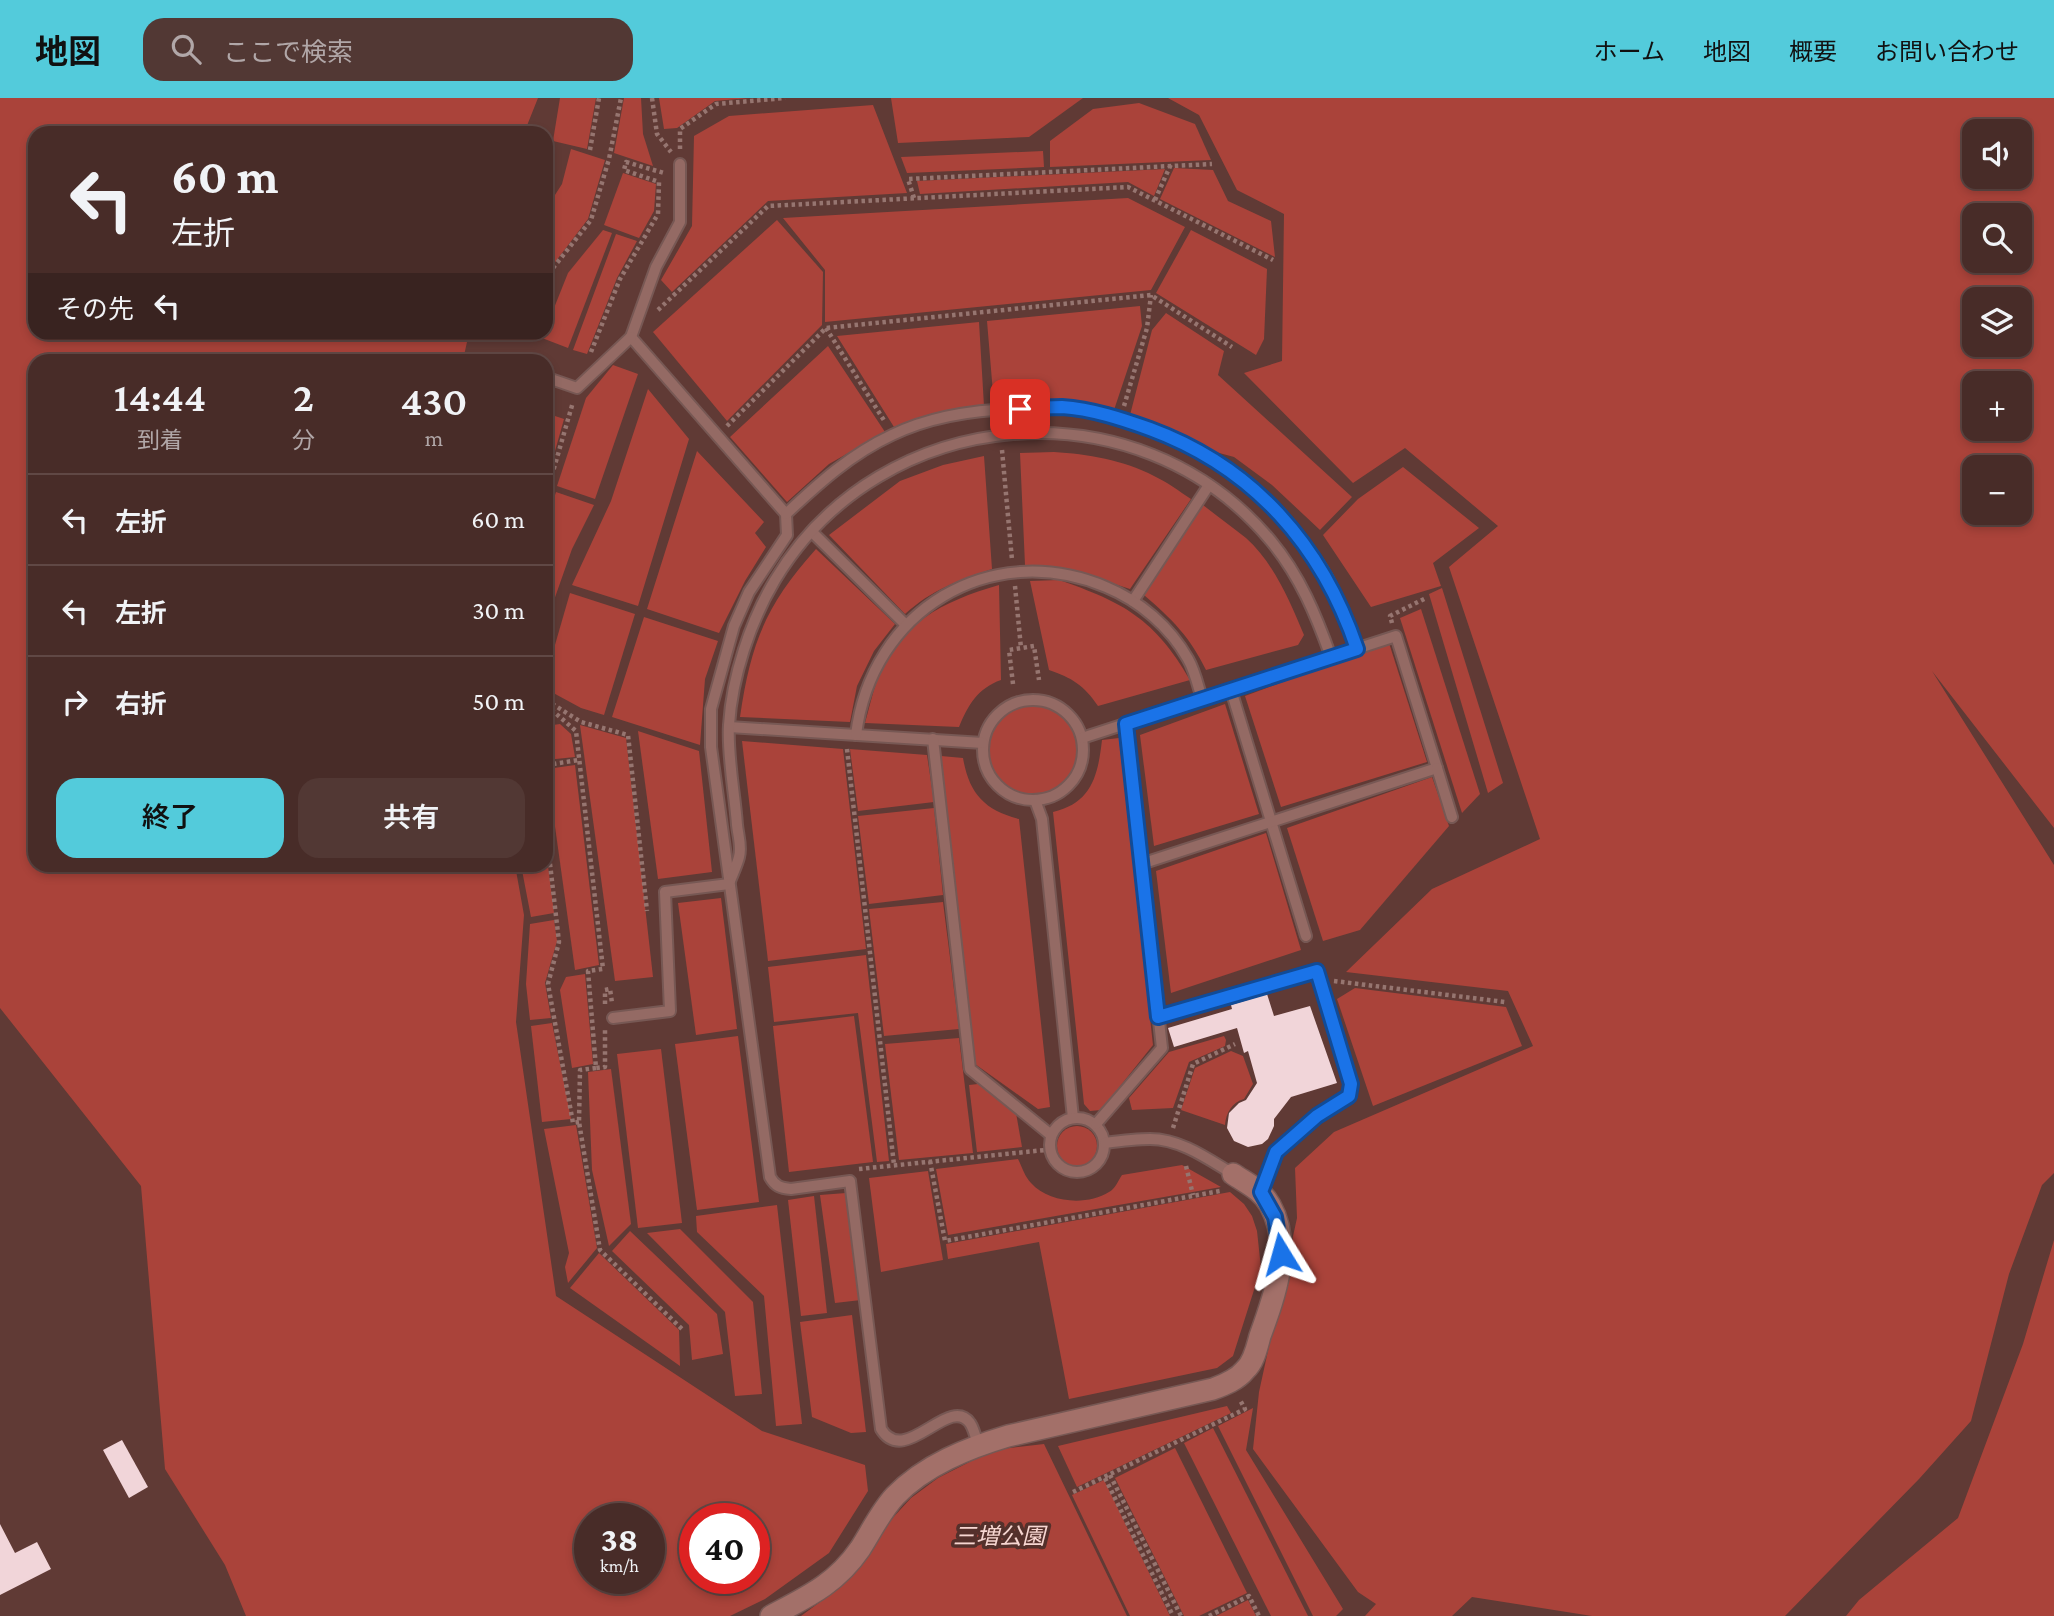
<!DOCTYPE html>
<html lang="ja">
<head>
<meta charset="utf-8">
<style>
  :root { --surface:#482c28; --page:#523834; --text:#f1f3f6; --muted:#b1a7a8; --line:#604845; --accent:#53cbdb }
  body { margin:0; font-family:"Crimson Pro","Noto Sans JP",serif; background:var(--page); color:var(--text); height:100vh; display:flex; flex-direction:column; font-size:26px; white-space:nowrap }
  * { box-sizing:border-box; margin:0 }
  p { font-size:23px; color:var(--muted) }
  .icon { flex:none; width:38px; height:38px; fill:none; stroke:currentColor; stroke-width:2; stroke-linecap:round; stroke-linejoin:round }
  .map { position:relative; flex:1; overflow:hidden }
  .drawer { position:absolute; left:28px; top:256px; width:525px; height:518px; display:flex; flex-direction:column; background:var(--surface); border-radius:21px; box-shadow:0 4px 10px #0003,0 0 0 2px var(--line) }
  .drawer>* { flex:none }
  .top-card { position:absolute; left:28px; top:28px; width:525px; height:214px; border-radius:21px; box-shadow:0 4px 10px #0003,0 0 0 2px var(--line); background:#482c28; color:var(--text); overflow:hidden }
  .buttons { position:absolute; left:1962px; top:21px; display:grid; gap:14px }
  .buttons a { display:grid; place-items:center; width:70px; height:70px; border-radius:14px; background:var(--surface); box-shadow:0 4px 10px #0003,0 0 0 2px var(--line); font-size:35px }
  .speed { position:absolute; left:574px; top:1405px; display:flex; gap:14px; font-size:35px; font-weight:700; text-align:center }
  .speed>* { display:grid; place-content:center; width:91px; height:91px; border-radius:50%; background:var(--surface); box-shadow:0 4px 10px #0003,0 0 0 2px var(--line); line-height:1 }
  .speed small { font-size:18px; font-weight:400 }
  .speed .limit { border:10px solid #d22; background:#fff; color:#111 }
  .pin { position:absolute; display:grid; place-items:center; width:60px; height:60px; color:#fff; margin:-30px; border-radius:14px; box-shadow:0 4px 10px #0006 }
  .me { position:absolute; width:77px; margin:-38px; rotate:352deg; stroke-linejoin:round; filter:drop-shadow(0 0 5px #0008) }
  .turn { display:flex; align-items:center; gap:24px; height:147px; padding:0 28px; font-size:32px }
  .turn .icon { width:91px; height:91px; stroke-width:2.5 }
  .turn b { display:block; font-size:49px; line-height:60px }
  .then { display:flex; align-items:center; height:66px; padding:0 28px; background:#0003; gap:14px; font-size:26px }
  .eta { display:flex; justify-content:space-evenly; align-items:center; height:119px; text-align:center }
  .eta b { font-size:42px; font-weight:600; line-height:49px }
  .primary-button { display:flex; gap:14px; margin-top:auto; padding:14px 28px }
  .primary-button a { flex:1; height:80px; border-radius:21px; background:var(--accent); color:#111; font-size:28px; font-weight:600; line-height:80px; text-align:center }
  .primary-button a+a { background:var(--page); color:var(--text) }
  ul { padding:0; list-style:none }
  li { display:flex; align-items:center; gap:21px; height:91px; padding:0 28px; border-top:2px solid var(--line) }
  li div { flex:1 }
  li b { display:block; font-size:26px }
  li em { font-style:normal }
  header { display:flex; align-items:center; gap:42px; box-sizing:border-box; height:98px; padding:0 35px; background:var(--accent); color:#111 }
  header strong { font-size:33px }
  nav { display:flex; gap:38px; margin-inline-start:auto; font-size:24px }
  .search { width:490px; height:63px; background:var(--page); display:flex; align-items:center; gap:18px; box-sizing:border-box; padding:0 24px; border-radius:21px; color:var(--muted); font-size:26px }
  .map>svg:first-child { display:block }
</style>
</head>
<body>
<header>
<strong>地図</strong>
<div class="search"><svg class="icon" aria-label="search" viewBox="0 0 24 24"><circle cx="10" cy="10" r="6"/><path d="M15 15l6 6"/></svg>ここで検索</div>
<nav><a>ホーム</a><a>地図</a><a>概要</a><a>お問い合わせ</a></nav>
</header>
<div class="map">
<svg width="2054" height="1518" viewBox="0 0 2054 1518">
  <rect width="100%" height="100%" fill="#603a35"/>
  <g fill="#aa433a" fill-rule="evenodd">
    <path d="M 0,0 L 538,0 L 524,35 L 35,35 L 35,234 L 469,235 L 463,262 L 35,262 L 35,766 L 515,767 L 524,817 L 516,924 L 556,1198 L 762,1333 L 865,1367 L 868,1393 L 829,1455 L 765,1501 L 730,1518 L 246,1518 L 225,1467 L 165,1371 L 141,1088 L 0,910 ZM 590,1421 L 649,1421 L 649,1480 L 590,1480 ZM 695,1421 L 754,1421 L 754,1480 L 695,1480 Z"/>
    <path d="M 560,0 L 596,0 L 587,51 L 553,43 Z"/>
    <path d="M 624,0 L 641,0 L 643,36 L 653,68 L 614,55 Z"/>
    <path d="M 659,0 L 750,0 L 715,3 L 677,30 L 664,31 Z"/>
    <path d="M 891,0 L 1083,0 L 1029,39 L 898,45 Z"/>
    <path d="M 1168,0 L 2054,0 L 2054,730 L 1932,573 L 2054,767 L 2054,1075 L 2042,1087 L 2009,1176 L 1971,1323 L 1919,1381 L 1785,1518 L 1592,1518 L 1472,1499 L 1452,1518 L 1365,1518 L 1376,1506 L 1358,1494 L 1253,1351 L 1259,1294 L 1297,1120 L 1295,1070 L 1334,1034 L 1533,948 L 1508,893 L 1346,874 L 1432,791 L 1540,741 L 1449,469 L 1498,428 L 1405,350 L 1353,385 L 1244,275 L 1282,263 L 1284,116 L 1237,92 L 1199,17 ZM 1974,33 L 2020,33 L 2020,79 L 1974,79 ZM 1974,117 L 2020,117 L 2020,163 L 1974,163 ZM 1974,201 L 2020,201 L 2020,247 L 1974,247 ZM 1974,285 L 2020,285 L 2020,331 L 1974,331 ZM 1974,369 L 2020,369 L 2020,415 L 1974,415 Z"/>
    <path d="M 1139,5 L 1195,26 L 1211,62 L 1050,69 L 1050,43 L 1093,11 Z"/>
    <path d="M 873,7 L 907,95 L 768,103 L 672,194 L 661,182 L 692,128 L 694,38 L 729,18 Z"/>
    <path d="M 571,51 L 605,62 L 588,121 L 546,176 L 546,111 L 562,86 Z"/>
    <path d="M 1043,53 L 1044,69 L 907,75 L 901,59 Z"/>
    <path d="M 1174,70 L 1213,72 L 1228,103 L 1271,123 L 1275,159 L 1160,101 Z"/>
    <path d="M 1165,71 L 1154,98 L 1128,84 L 920,96 L 917,83 Z"/>
    <path d="M 623,75 L 656,86 L 654,113 L 639,140 L 604,127 Z"/>
    <path d="M 1128,100 L 1185,129 L 1151,192 L 825,224 L 825,172 L 783,120 Z"/>
    <path d="M 777,122 L 823,174 L 822,227 L 727,323 L 653,234 Z"/>
    <path d="M 603,132 L 612,135 L 568,250 L 542,240 L 568,175 Z"/>
    <path d="M 1191,132 L 1267,171 L 1264,241 L 1256,257 L 1156,195 Z"/>
    <path d="M 616,136 L 637,143 L 617,180 L 587,256 L 573,252 Z"/>
    <path d="M 1140,208 L 1142,228 L 1114,312 C 1073,305 1035,303 994,307 L 987,223 Z"/>
    <path d="M 1166,215 L 1224,253 L 1218,277 L 1352,399 L 1320,432 L 1272,387 L 1234,359 L 1212,353 L 1170,332 L 1130,317 L 1152,232 Z"/>
    <path d="M 979,224 L 984,308 L 939,315 L 894,329 L 837,238 Z"/>
    <path d="M 828,248 L 885,334 L 829,366 L 787,404 L 730,339 Z"/>
    <path d="M 613,267 L 638,276 L 595,401 L 557,388 L 586,300 Z"/>
    <path d="M 648,291 L 689,341 L 638,508 L 572,487 L 611,403 Z"/>
    <path d="M 546,315 L 564,321 L 546,385 Z"/>
    <path d="M 697,353 L 764,424 L 755,435 L 766,449 L 745,483 L 719,535 L 647,511 Z"/>
    <path d="M 1054,354 C 1087,356 1124,362 1154,378 C 1167,384 1179,393 1191,401 L 1130,491 L 1065,470 L 1025,467 L 1020,355 Z"/>
    <path d="M 984,358 L 992,471 C 957,483 933,491 905,516 L 829,437 L 900,383 L 943,367 Z"/>
    <path d="M 1403,369 L 1479,430 L 1433,465 L 1441,488 L 1371,509 L 1323,437 L 1358,401 Z"/>
    <path d="M 556,394 L 594,407 L 572,451 L 546,525 L 546,425 Z"/>
    <path d="M 1203,407 C 1217,418 1232,429 1246,440 C 1274,465 1290,504 1304,537 L 1298,547 L 1206,572 C 1190,539 1172,521 1144,497 Z"/>
    <path d="M 816,451 L 895,526 L 874,553 L 857,588 L 850,624 L 740,619 C 751,544 766,507 816,451 Z"/>
    <path d="M 1059,482 C 1123,504 1155,521 1190,582 L 1098,608 C 1084,587 1072,580 1049,572 L 1030,483 Z"/>
    <path d="M 999,487 L 1001,582 C 978,590 968,607 959,629 L 865,625 C 869,611 872,596 877,583 C 901,524 941,504 999,487 Z"/>
    <path d="M 1442,490 L 1503,685 L 1488,695 L 1429,496 Z"/>
    <path d="M 570,495 L 635,516 L 604,617 L 581,610 L 546,591 L 546,578 Z"/>
    <path d="M 1421,511 L 1480,696 L 1462,715 L 1400,520 Z"/>
    <path d="M 644,519 L 718,543 L 705,581 L 700,647 L 612,619 Z"/>
    <path d="M 1389,545 L 1427,664 L 1281,709 L 1245,598 Z"/>
    <path d="M 1225,606 L 1259,716 L 1154,748 L 1140,637 Z"/>
    <circle cx="1033" cy="652" r="44"/>
    <path d="M 560,626 L 571,636 L 575,659 L 546,662 L 546,628 Z"/>
    <path d="M 580,627 L 626,640 L 653,879 L 615,883 Z"/>
    <path d="M 638,633 L 699,653 L 712,774 L 658,781 Z"/>
    <path d="M 1119,640 L 1153,947 L 1101,1012 L 1090,1013 L 1084,1006 L 1053,714 C 1092,705 1098,677 1102,642 Z"/>
    <path d="M 742,643 L 843,651 L 866,851 L 768,863 Z"/>
    <path d="M 850,651 L 927,657 L 934,704 L 858,713 Z"/>
    <path d="M 941,658 L 963,660 C 969,695 984,712 1019,721 L 1050,1009 L 1038,1011 L 975,966 Z"/>
    <path d="M 575,667 L 599,867 L 575,872 L 547,671 Z"/>
    <path d="M 1432,679 L 1449,728 L 1360,832 L 1323,843 L 1287,730 Z"/>
    <path d="M 934,710 L 943,797 L 869,806 L 858,718 Z"/>
    <path d="M 1266,735 L 1301,852 L 1171,895 L 1156,773 Z"/>
    <path d="M 546,752 L 554,815 L 531,819 L 521,767 L 546,766 Z"/>
    <path d="M 721,800 L 737,931 L 696,937 L 678,805 Z"/>
    <path d="M 943,804 L 959,931 L 884,938 L 869,811 Z"/>
    <path d="M 554,822 L 557,843 L 545,885 L 551,920 L 530,922 L 526,886 L 530,826 Z"/>
    <path d="M 866,857 L 889,1063 L 877,1064 L 858,915 L 774,924 L 768,869 Z"/>
    <path d="M 585,876 L 593,966 L 572,970 L 560,892 L 566,879 Z"/>
    <path d="M 1355,890 L 1506,909 L 1522,948 L 1373,1008 L 1337,901 Z"/>
    <path d="M 854,918 L 873,1064 L 789,1074 L 773,928 Z"/>
    <path d="M 552,925 L 571,1021 L 542,1024 L 531,928 Z"/>
    <path d="M 738,938 L 759,1104 L 697,1112 L 675,946 Z"/>
    <path d="M 1224,938 L 1226,942 L 1225,948 L 1189,964 L 1173,1010 L 1132,1012 L 1129,1000 L 1169,954 Z"/>
    <path d="M 959,940 L 973,1055 L 899,1062 L 885,946 Z"/>
    <path d="M 661,951 L 682,1125 L 638,1130 L 617,956 Z"/>
    <path d="M 1231,953 L 1243,958 L 1253,986 L 1244,1001 C 1232,1004 1226,1015 1225,1027 L 1181,1012 L 1195,970 Z"/>
    <path d="M 611,971 L 631,1126 L 609,1148 L 592,1072 L 588,974 Z"/>
    <path d="M 978,986 L 1016,1015 L 1022,1049 L 977,1054 L 969,987 Z"/>
    <path d="M 576,1027 L 597,1150 L 568,1185 L 565,1169 L 569,1155 L 544,1031 Z"/>
    <circle cx="1077" cy="1048" r="20"/>
    <path d="M 1018,1061 C 1022,1069 1025,1079 1031,1085 C 1049,1105 1087,1108 1109,1094 C 1115,1091 1118,1083 1122,1077 L 1182,1067 L 1221,1089 L 948,1137 L 936,1071 Z"/>
    <path d="M 928,1073 L 943,1162 L 881,1174 L 869,1080 Z"/>
    <path d="M 1230,1094 L 1244,1106 L 1252,1118 L 1257,1133 L 1261,1170 L 1233,1258 L 1217,1270 L 1069,1301 L 1039,1144 L 948,1161 L 946,1146 Z"/>
    <path d="M 846,1095 L 861,1202 L 835,1205 L 820,1097 Z"/>
    <path d="M 814,1098 L 827,1215 L 801,1218 L 788,1102 Z"/>
    <path d="M 777,1107 L 802,1326 L 776,1328 L 764,1198 L 697,1134 L 696,1118 Z"/>
    <path d="M 680,1131 L 753,1204 L 762,1296 L 735,1298 L 725,1214 L 647,1135 Z"/>
    <path d="M 630,1133 L 717,1216 L 723,1256 L 692,1262 L 689,1227 L 612,1153 Z"/>
    <path d="M 2054,1142 L 2054,1518 L 1846,1518 L 1859,1502 L 1958,1420 L 2023,1246 Z"/>
    <path d="M 599,1155 L 679,1232 L 680,1268 L 570,1190 Z"/>
    <path d="M 852,1217 L 866,1334 L 851,1335 L 812,1319 L 800,1224 Z"/>
    <path d="M 1227,1308 L 1231,1315 L 1077,1389 L 1058,1348 Z"/>
    <path d="M 1253,1310 L 1246,1352 L 1343,1511 L 1336,1518 L 1313,1518 L 1218,1328 Z"/>
    <path d="M 1213,1330 L 1308,1518 L 1271,1518 L 1184,1345 Z"/>
    <path d="M 1044,1346 L 1127,1518 L 801,1518 L 839,1490 L 889,1424 L 911,1400 L 938,1380 L 993,1352 Z"/>
    <path d="M 1175,1350 L 1247,1495 L 1199,1518 L 1184,1518 L 1115,1380 Z"/>
    <path d="M 1104,1382 L 1170,1518 L 1130,1518 L 1072,1397 Z"/>
    <path d="M 1248,1502 L 1256,1518 L 1216,1518 Z"/>
  </g>
  <g fill="#f1d5d9">
    <path d="M 1267,896 L 1274,918 L 1310,908 L 1337,985 L 1291,999 L 1274,1021 L 1274,1028 L 1268,1041 L 1262,1046 L 1248,1049 L 1234,1043 L 1227,1030 L 1229,1015 L 1239,1005 L 1246,1002 L 1257,985 L 1248,953 L 1244,955 L 1237,930 L 1174,949 L 1168,930 L 1232,911 L 1231,907 Z"/>
    <path d="M 122,1342 L 148,1389 L 129,1400 L 103,1352 Z"/>
    <path d="M 0,1426 L 15,1455 L 37,1444 L 51,1471 L 0,1497 Z"/>
  </g>
  <g fill="none" stroke-linecap="round" stroke-linejoin="round">
    <g stroke="#775854" stroke-width="14">
      <g id="lane">
        <path d="M 680,66 L 680,124 L 656,169 L 631,239 L 786,416 L 787,437 L 749,494 L 734,528 L 711,611 L 711,649 L 770,1079 C 775,1088 780,1090 791,1091 L 850,1083 L 881,1331 C 905,1370 949,1296 970,1325 C 974,1331 976,1340 978,1347"/>
        <path d="M 548,280 L 577,290 L 631,239"/>
        <path d="M 786,416 C 819,385 851,356 892,337 C 929,319 975,312 1015,311 C 1031,311 1048,308 1063,310 C 1164,318 1257,378 1315,460 C 1334,487 1346,519 1357,551"/>
        <path d="M 812,434 L 906,527"/>
        <path d="M 1133,503 L 1209,387"/>
        <path d="M 1231,592 L 1306,838"/>
        <circle cx="1033" cy="652" r="50"/>
        <path d="M 729,629 L 983,645"/>
        <path d="M 856,637 C 871,513 990,440 1106,489 C 1140,503 1170,529 1188,561 C 1195,573 1198,588 1202,601"/>
        <path d="M 1082,640 L 1396,538 L 1437,670 L 1141,766"/>
        <path d="M 933,641 L 970,971 L 1051,1037"/>
        <path d="M 1437,670 L 1452,719"/>
        <path d="M 1035,702 L 1042,721 L 1073,1020"/>
        <path d="M 730,783 C 733,775 737,767 739,759 C 742,749 738,737 737,727 C 735,697 727,657 729,627 C 732,579 750,524 775,482 C 881,305 1138,283 1271,443 C 1300,478 1316,517 1331,559"/>
        <path d="M 1158,919 L 1317,873 L 1351,986 L 1349,998 L 1317,1018 L 1276,1054 L 1261,1094"/>
        <path d="M 613,920 L 670,913 L 665,794 L 729,786"/>
        <circle cx="1077" cy="1047" r="27"/>
        <path d="M 1096,1026 L 1162,950 L 1126,626"/>
        <path d="M 1105,1045 C 1120,1043 1135,1041 1150,1041 C 1181,1041 1208,1061 1233,1076"/>
      </g>
    </g>
    <g stroke="#775854" stroke-width="24">
      <path id="secondary" d="M 771,1518 C 807,1499 836,1486 860,1451 C 871,1434 881,1413 895,1398 C 925,1367 968,1350 1008,1338 L 1213,1291 C 1224,1287 1237,1282 1245,1272 C 1254,1264 1257,1249 1260,1238 C 1275,1197 1293,1148 1270,1107 C 1262,1092 1246,1085 1233,1076"/>
    </g>
    <g stroke="#967570" stroke-width="4.5" stroke-dasharray="3.5 3.5" stroke-linecap="butt">
      <path d="M 652,0 L 657,36 L 671,54"/>
      <path d="M 680,51 L 680,31 L 716,6 L 785,0"/>
      <path d="M 590,52 L 599,0"/>
      <path d="M 914,100 L 908,81 L 1212,66"/>
      <path d="M 1155,102 L 1171,66"/>
      <path d="M 546,182 L 549,175 L 591,122 L 609,61 L 621,0"/>
      <path d="M 658,212 L 768,108 L 1128,89 L 1273,162"/>
      <path d="M 826,230 L 885,324"/>
      <path d="M 525,242 L 528,234"/>
      <path d="M 591,254 L 620,181 L 658,116 L 659,84 L 624,72 L 626,64 L 664,75"/>
      <path d="M 1124,308 L 1147,230 L 1151,197"/>
      <path d="M 727,328 L 826,230 L 1151,197 L 1232,249"/>
      <path d="M 1002,352 L 1012,462"/>
      <path d="M 546,398 L 573,304"/>
      <path d="M 1015,488 L 1021,550"/>
      <path d="M 1392,525 L 1390,518 L 1426,500"/>
      <path d="M 1013,586 L 1009,552 L 1034,548 L 1039,582"/>
      <path d="M 546,602 L 581,624 L 628,637 L 647,813"/>
      <path d="M 546,607 L 576,633 L 603,871 L 588,873 L 596,970 L 605,969 L 605,932"/>
      <path d="M 847,651 L 894,1067"/>
      <path d="M 546,667 L 579,662"/>
      <path d="M 546,731 L 559,844 L 548,886 L 573,1025 L 579,1024"/>
      <path d="M 1334,883 L 1505,904"/>
      <path d="M 605,906 L 605,892 L 610,891 L 612,905"/>
      <path d="M 596,970 L 580,972 L 579,1024 L 600,1152 L 683,1232"/>
      <path d="M 1173,1030 L 1193,966 L 1235,946"/>
      <path d="M 930,1063 L 945,1143 L 1220,1093"/>
      <path d="M 1186,1068 L 1193,1097"/>
      <path d="M 859,1071 L 1045,1052"/>
      <path d="M 1110,1377 L 1181,1518"/>
      <path d="M 1105,1380 L 1173,1518"/>
      <path d="M 1073,1394 L 1245,1311 L 1240,1302"/>
      <path d="M 1209,1518 L 1249,1498 L 1259,1518"/>
    </g>
    <use href="#lane" stroke="#946a64" stroke-width="10"/>
    <use href="#secondary" stroke="#a37069" stroke-width="21"/>
  </g>
  <g fill="none" stroke-linecap="round" stroke-linejoin="round">
    <g stroke="#114b97" stroke-width="18">
      <path id="route" d="M 1020,311 C 1034,310 1048,309 1062,309 C 1092,311 1122,321 1150,331 C 1253,369 1322,447 1357,551 L 1126,626 L 1158,919 L 1317,873 L 1351,986 L 1349,998 L 1317,1018 L 1276,1054 L 1261,1094 L 1275,1119 L 1281,1156"/>
    </g>
    <use href="#route" stroke="#1a73e8" stroke-width="12"/>
  </g>
  <g text-anchor="middle" dominant-baseline="central" stroke-width="7" stroke-linejoin="round" paint-order="stroke">
    <g font-size="23" font-style="italic" fill="#f7d6d1" stroke="#54302b">
      <text x="999" y="1438">三増公園</text>
    </g>
  </g>
</svg>
<div class="buttons">
<a><svg class="icon" aria-label="sound" viewBox="0 0 24 24"><path d="M4 9h4l5-4v14l-5-4H4zM17 9q2 3 0 6"/></svg></a>
<a><svg class="icon" aria-label="search" viewBox="0 0 24 24"><circle cx="10" cy="10" r="6"/><path d="M15 15l6 6"/></svg></a>
<a><svg class="icon" aria-label="layers" viewBox="0 0 24 24"><path d="M12 4l9 5-9 5-9-5zM3 14l9 5 9-5"/></svg></a>
<a>+</a>
<a>−</a>
</div>
<div class="speed"><div>38<small>km/h</small></div><div class="limit">40</div></div>
<div class="pin" style="left:1020px;top:311px;background:#d93025"><svg class="icon" aria-label="arrive" viewBox="0 0 24 24"><path d="M6 21V4h12l-3 4 3 4H6"/></svg></div>
<svg class="me" style="left:1281px;top:1156px" viewBox="-20 -20 40 40"><path d="M0-17L14 15 0 8-14 15z" fill="#1a73e8" stroke="#fff" stroke-width="4"/></svg>
<div class="top-card">
<div class="turn"><svg class="icon" aria-label="left" viewBox="0 0 24 24"><path d="M17 20v-9H6M10 6l-5 5 5 5"/></svg><div><b>60 m</b>左折</div></div>
<div class="then">その先<svg class="icon" aria-label="left" viewBox="0 0 24 24"><path d="M17 20v-9H6M10 6l-5 5 5 5"/></svg></div>
</div>
<section class="drawer">
<div class="eta">
<div><b>14:44</b><p>到着</p></div>
<div><b>2</b><p>分</p></div>
<div><b>430</b><p>m</p></div>
</div>
<ul>
<li><svg class="icon" aria-label="left" viewBox="0 0 24 24"><path d="M17 20v-9H6M10 6l-5 5 5 5"/></svg><div><b>左折</b></div><em>60 m</em></li>
<li><svg class="icon" aria-label="left" viewBox="0 0 24 24"><path d="M17 20v-9H6M10 6l-5 5 5 5"/></svg><div><b>左折</b></div><em>30 m</em></li>
<li><svg class="icon" aria-label="right" viewBox="0 0 24 24"><path d="M7 20v-9h11M14 6l5 5-5 5"/></svg><div><b>右折</b></div><em>50 m</em></li>
</ul>
<div class="primary-button"><a>終了</a><a>共有</a></div>
</section>
</div>
</body>
</html>
